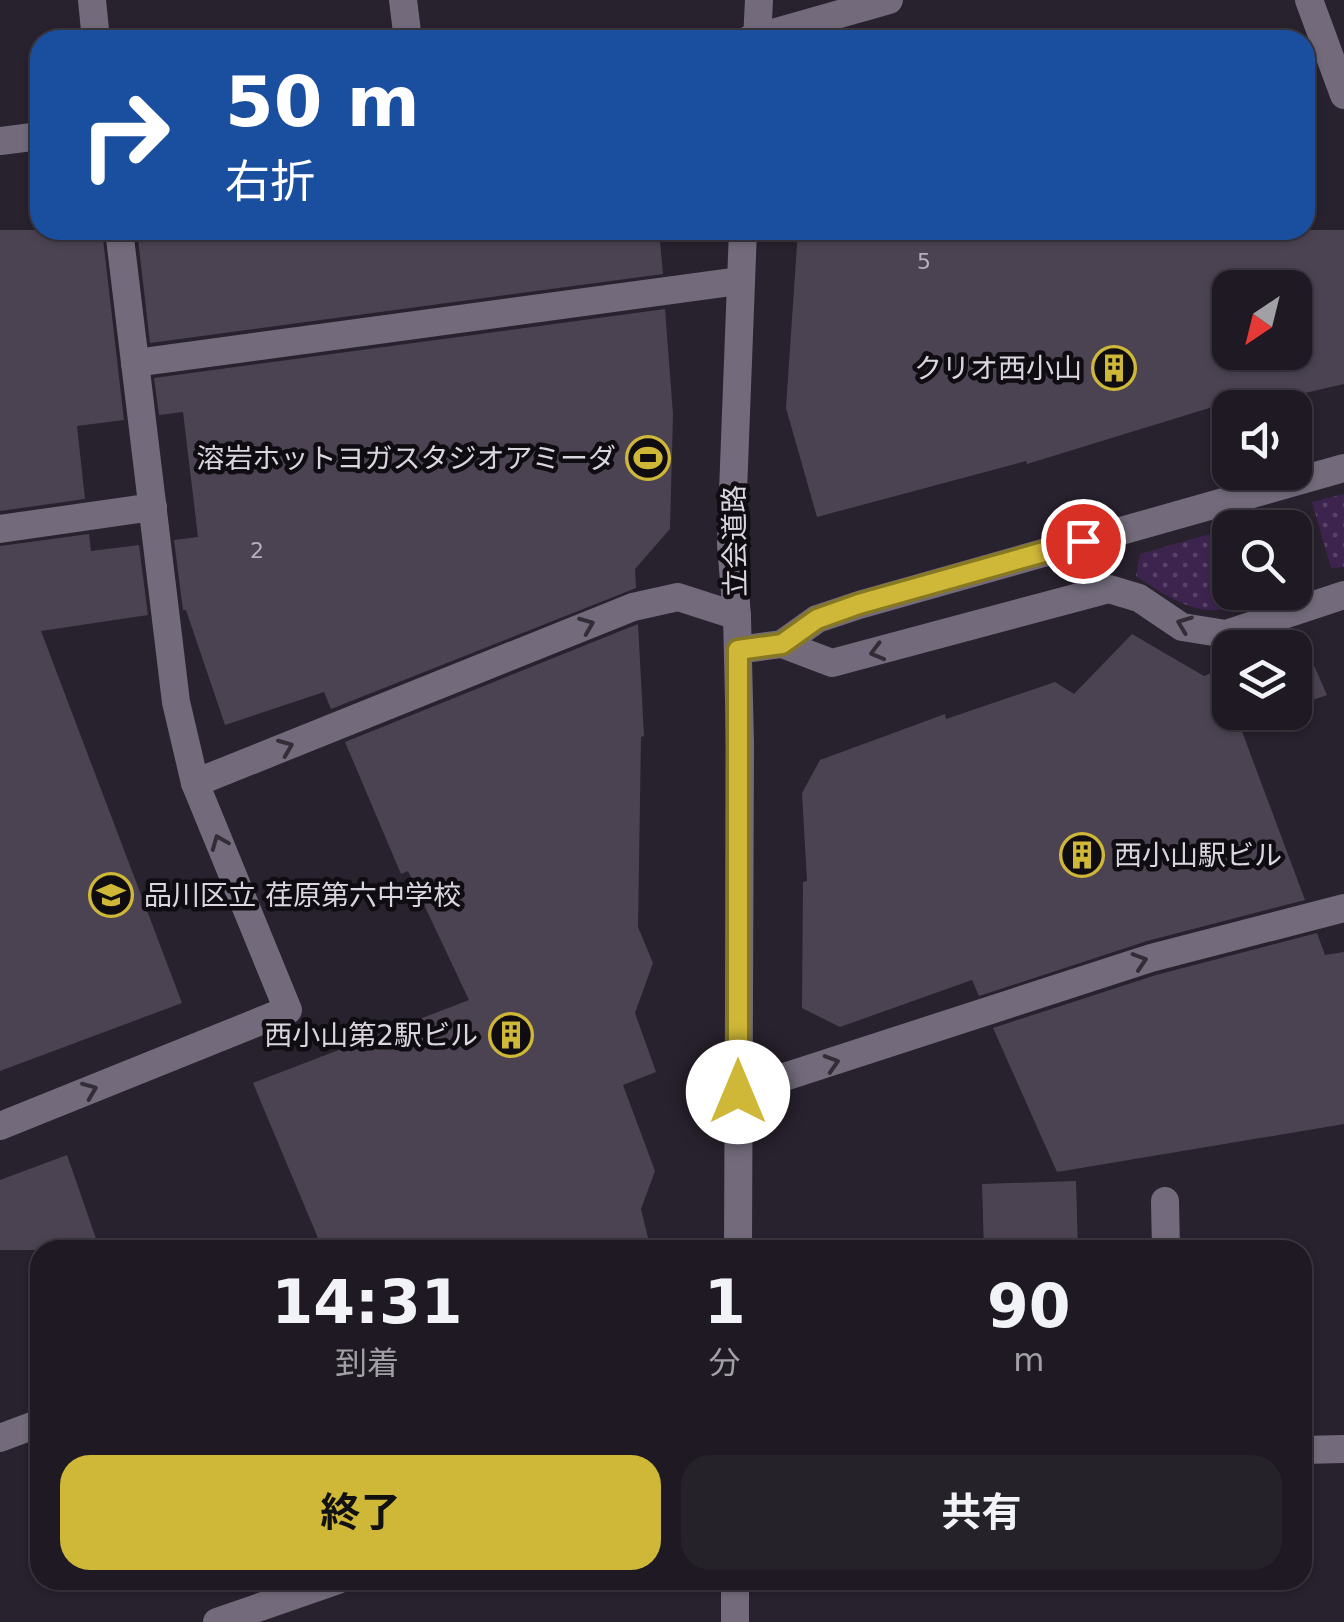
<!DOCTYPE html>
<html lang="ja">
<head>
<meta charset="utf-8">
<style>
  :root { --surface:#1e1922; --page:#26222a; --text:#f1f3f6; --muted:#a1a0a5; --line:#3c3840; --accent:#cfb837 }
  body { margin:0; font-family:"DejaVu Sans","Noto Sans JP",sans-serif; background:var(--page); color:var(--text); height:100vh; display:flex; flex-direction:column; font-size:38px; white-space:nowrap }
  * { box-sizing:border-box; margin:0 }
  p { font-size:32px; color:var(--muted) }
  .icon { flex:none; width:55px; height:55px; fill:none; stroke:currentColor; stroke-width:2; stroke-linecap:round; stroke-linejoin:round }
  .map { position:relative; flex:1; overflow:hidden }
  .panel { position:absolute; left:30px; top:1240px; width:1282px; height:350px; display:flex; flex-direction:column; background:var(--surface); border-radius:30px; box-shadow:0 2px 8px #0004,0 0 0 2px var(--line) }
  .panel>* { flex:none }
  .top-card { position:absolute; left:30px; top:30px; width:1285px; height:210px; border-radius:30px; box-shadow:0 2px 8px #0004,0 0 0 2px var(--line); background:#1a4fa0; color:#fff; overflow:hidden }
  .needle { width:65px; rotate:215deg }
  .controls { position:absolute; left:1212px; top:270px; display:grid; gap:20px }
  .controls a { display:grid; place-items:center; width:100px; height:100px; border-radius:20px; background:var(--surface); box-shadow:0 2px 8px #0004,0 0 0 2px var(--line); font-size:50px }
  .pin { position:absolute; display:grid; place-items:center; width:85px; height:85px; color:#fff; margin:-42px; border:5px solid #fff; border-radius:50%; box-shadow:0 2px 10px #0007 }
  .me { position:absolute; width:110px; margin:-55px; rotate:0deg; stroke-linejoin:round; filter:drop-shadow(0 0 8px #0008) }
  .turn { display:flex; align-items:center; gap:35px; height:210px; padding:0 30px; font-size:45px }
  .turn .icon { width:130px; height:130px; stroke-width:2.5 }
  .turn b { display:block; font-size:70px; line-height:85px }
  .eta { display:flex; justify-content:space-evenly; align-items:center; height:170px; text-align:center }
  .eta b { font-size:60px; font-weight:700; line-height:70px }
  .cta { display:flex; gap:20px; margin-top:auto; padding:20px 30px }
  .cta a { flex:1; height:115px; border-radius:30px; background:var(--accent); color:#111; font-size:40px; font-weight:700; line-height:115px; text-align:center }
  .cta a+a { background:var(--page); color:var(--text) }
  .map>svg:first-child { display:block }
</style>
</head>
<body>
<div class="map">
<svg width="1344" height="1622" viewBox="0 0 1344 1622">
  <defs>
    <pattern id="grass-dots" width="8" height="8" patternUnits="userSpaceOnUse" patternTransform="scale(2.5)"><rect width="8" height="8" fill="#3d244f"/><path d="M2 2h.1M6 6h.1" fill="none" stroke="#584368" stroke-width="1.8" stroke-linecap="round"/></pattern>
  </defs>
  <rect width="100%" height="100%" fill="#28212e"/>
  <g fill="url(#grass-dots)">
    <path d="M 1344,494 L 1344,567 L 1331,568 L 1312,502 Z"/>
    <path d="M 1230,528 L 1230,592 L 1261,593 C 1213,627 1179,605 1136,576 L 1140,554 Z"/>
  </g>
  <g fill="#4b4352" fill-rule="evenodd">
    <path d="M 0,230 L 102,230 L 124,420 L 77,426 L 85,499 L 0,511 Z"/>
    <path d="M 137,230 L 659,230 L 663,274 L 150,343 Z"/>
    <path d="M 798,230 L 1344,230 L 1344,384 L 1270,401 L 1268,390 L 1027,464 L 1026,461 L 817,517 L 786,408 ZM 1230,288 L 1295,288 L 1295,352 L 1230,352 Z"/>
    <path d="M 665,309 L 673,414 L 670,529 L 635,569 L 636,588 L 331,709 L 324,692 L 225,725 L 186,610 L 183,610 L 174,540 L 198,537 L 183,412 L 159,415 L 154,378 Z"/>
    <path d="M 89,534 L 91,551 L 139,545 L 148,615 L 41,631 L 182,1003 L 0,1071 L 0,546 Z"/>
    <path d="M 638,624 L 644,736 L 641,737 L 638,927 L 653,963 L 635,1013 L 656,1072 L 623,1085 L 655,1171 L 641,1209 L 651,1250 L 323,1250 L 253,1083 L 469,1000 L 408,871 L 401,874 L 345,742 Z"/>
    <path d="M 1132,634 L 1204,676 L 1230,665 L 1230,712 L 1277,712 L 1240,726 L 1305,900 L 1147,941 L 979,996 L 972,980 L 840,1027 L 802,1008 L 803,882 L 807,881 L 802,793 L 820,760 L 945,714 L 946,719 L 1055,682 L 1074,694 Z"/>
    <path d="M 1300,634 L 1327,695 L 1295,706 L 1295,648 L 1270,648 Z"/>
    <path d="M 1317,933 L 1325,955 L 1344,952 L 1344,1124 L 1057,1172 L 993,1028 L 1156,975 Z"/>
    <path d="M 67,1155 L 100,1250 L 0,1250 L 0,1180 Z"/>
    <path d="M 1076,1181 L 1078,1250 L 984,1250 L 982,1184 Z"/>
  </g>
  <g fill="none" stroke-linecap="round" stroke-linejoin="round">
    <g stroke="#736b7b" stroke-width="28">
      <path d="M 135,363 L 739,281"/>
      <path d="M 0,529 L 153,507"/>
      <path d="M 0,1438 L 40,1423"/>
    </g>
    <path stroke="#736b7b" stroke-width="28" d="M 1309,0 L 1344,95"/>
    <g stroke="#736b7b" stroke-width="28">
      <path d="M 92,0 L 96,40"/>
      <path d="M 403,0 L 408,40"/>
      <path d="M 748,40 L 889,0"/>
      <path d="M 0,141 L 40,136"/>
      <path d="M 782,644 L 832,663 L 1109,589 L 1139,598 L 1182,627 L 1226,634 L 1344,595"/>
      <path d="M 782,644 L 817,619 L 859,605 L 1344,468"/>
      <path d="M 195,783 L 633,607 L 678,597 L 737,616"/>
      <path d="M 738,1092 L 1151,958 L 1344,908"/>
      <path d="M 0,1126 L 288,1010 L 195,783 L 176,702 L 119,230"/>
      <path d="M 1165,1201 L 1166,1250"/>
      <path d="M 1302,1450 L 1344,1449"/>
      <path d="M 217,1622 L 338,1580"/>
    </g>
    <g stroke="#736b7b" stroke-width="28">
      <path d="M 757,40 L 759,0"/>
      <path d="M 738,650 L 782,644"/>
      <path d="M 738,1250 L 740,744 L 737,616 L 731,544 L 743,230"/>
      <path d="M 735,1622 L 735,1580"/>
    </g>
  </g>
  <defs><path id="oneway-chevron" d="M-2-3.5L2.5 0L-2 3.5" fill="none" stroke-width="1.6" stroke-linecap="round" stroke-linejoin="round" transform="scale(2.5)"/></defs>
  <g stroke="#322d37">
    <use href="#oneway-chevron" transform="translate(1184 624) rotate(-159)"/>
    <use href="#oneway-chevron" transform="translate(587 625) rotate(-22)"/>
    <use href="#oneway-chevron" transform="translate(877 652) rotate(165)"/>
    <use href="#oneway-chevron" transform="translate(286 747) rotate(-22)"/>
    <use href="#oneway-chevron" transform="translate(219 842) rotate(-112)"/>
    <use href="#oneway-chevron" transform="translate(1140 961) rotate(-18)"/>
    <use href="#oneway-chevron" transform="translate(832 1063) rotate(-17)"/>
    <use href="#oneway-chevron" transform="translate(90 1090) rotate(-22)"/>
  </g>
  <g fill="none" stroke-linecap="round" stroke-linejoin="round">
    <g stroke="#877824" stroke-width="25">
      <path id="route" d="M 738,1092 L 738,650 L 782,644 L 817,619 L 859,604 L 1083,541"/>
    </g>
    <use href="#route" stroke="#cfb837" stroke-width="18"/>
  </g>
  <defs>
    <g id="building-ring" transform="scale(2.25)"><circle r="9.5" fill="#0f0c12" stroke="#cfb837" stroke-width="1.5"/><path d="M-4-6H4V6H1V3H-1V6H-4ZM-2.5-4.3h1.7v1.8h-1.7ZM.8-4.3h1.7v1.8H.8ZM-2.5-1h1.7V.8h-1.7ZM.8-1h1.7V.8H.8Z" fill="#cfb837"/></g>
    <g id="stadium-ring" transform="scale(2.25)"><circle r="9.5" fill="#0f0c12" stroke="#cfb837" stroke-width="1.5"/><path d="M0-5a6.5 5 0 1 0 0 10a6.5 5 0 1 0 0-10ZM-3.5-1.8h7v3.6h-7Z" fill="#cfb837"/></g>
    <g id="school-ring" transform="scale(2.25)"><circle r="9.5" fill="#0f0c12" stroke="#cfb837" stroke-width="1.5"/><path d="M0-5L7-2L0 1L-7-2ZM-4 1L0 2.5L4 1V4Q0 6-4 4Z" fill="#cfb837"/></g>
  </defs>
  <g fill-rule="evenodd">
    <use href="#building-ring" x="1114" y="368"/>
    <use href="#stadium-ring" x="648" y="458"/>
    <use href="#building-ring" x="1082" y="855"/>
    <use href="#school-ring" x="111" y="895"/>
    <use href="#building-ring" x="511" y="1035"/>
  </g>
  <g text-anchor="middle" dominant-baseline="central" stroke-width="9" stroke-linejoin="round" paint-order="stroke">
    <g font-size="22" fill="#b6b0bb">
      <text x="924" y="261">5</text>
      <text x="257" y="550">2</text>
    </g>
    <g font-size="28" fill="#dad5de" stroke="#0f0c12" text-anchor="end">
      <text x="1082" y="368">クリオ西小山</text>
      <text x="616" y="458">溶岩ホットヨガスタジオアミーダ</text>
      <text x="1114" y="855" text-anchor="start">西小山駅ビル</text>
      <text x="144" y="895" text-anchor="start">品川区立 荏原第六中学校</text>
      <text x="478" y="1035">西小山第2駅ビル</text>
    </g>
    <g font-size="28" fill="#dad5de" stroke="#0f0c12">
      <text transform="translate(735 541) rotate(-91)">立会道路</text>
    </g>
  </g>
</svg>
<div class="controls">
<a><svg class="needle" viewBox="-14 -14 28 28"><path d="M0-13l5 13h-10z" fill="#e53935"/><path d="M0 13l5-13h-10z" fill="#a1a0a5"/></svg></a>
<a><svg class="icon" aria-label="sound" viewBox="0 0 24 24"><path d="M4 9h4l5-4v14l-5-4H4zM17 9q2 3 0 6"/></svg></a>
<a><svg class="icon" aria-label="search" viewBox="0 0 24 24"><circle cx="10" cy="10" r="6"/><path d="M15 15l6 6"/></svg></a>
<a><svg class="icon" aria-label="layers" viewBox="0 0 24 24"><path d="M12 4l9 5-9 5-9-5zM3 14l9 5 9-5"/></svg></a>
</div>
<div class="pin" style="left:1083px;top:541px;background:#d93025"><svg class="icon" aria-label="arrive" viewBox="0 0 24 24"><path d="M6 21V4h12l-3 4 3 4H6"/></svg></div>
<svg class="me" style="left:738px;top:1092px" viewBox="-20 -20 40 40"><circle r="19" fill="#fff"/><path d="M0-13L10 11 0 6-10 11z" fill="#cfb837"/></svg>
<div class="top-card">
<div class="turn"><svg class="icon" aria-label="right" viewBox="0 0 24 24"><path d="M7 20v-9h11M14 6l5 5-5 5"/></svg><div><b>50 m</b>右折</div></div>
</div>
<section class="panel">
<div class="eta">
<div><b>14:31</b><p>到着</p></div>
<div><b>1</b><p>分</p></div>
<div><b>90</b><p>m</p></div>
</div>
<div class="cta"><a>終了</a><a>共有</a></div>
</section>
</div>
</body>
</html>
